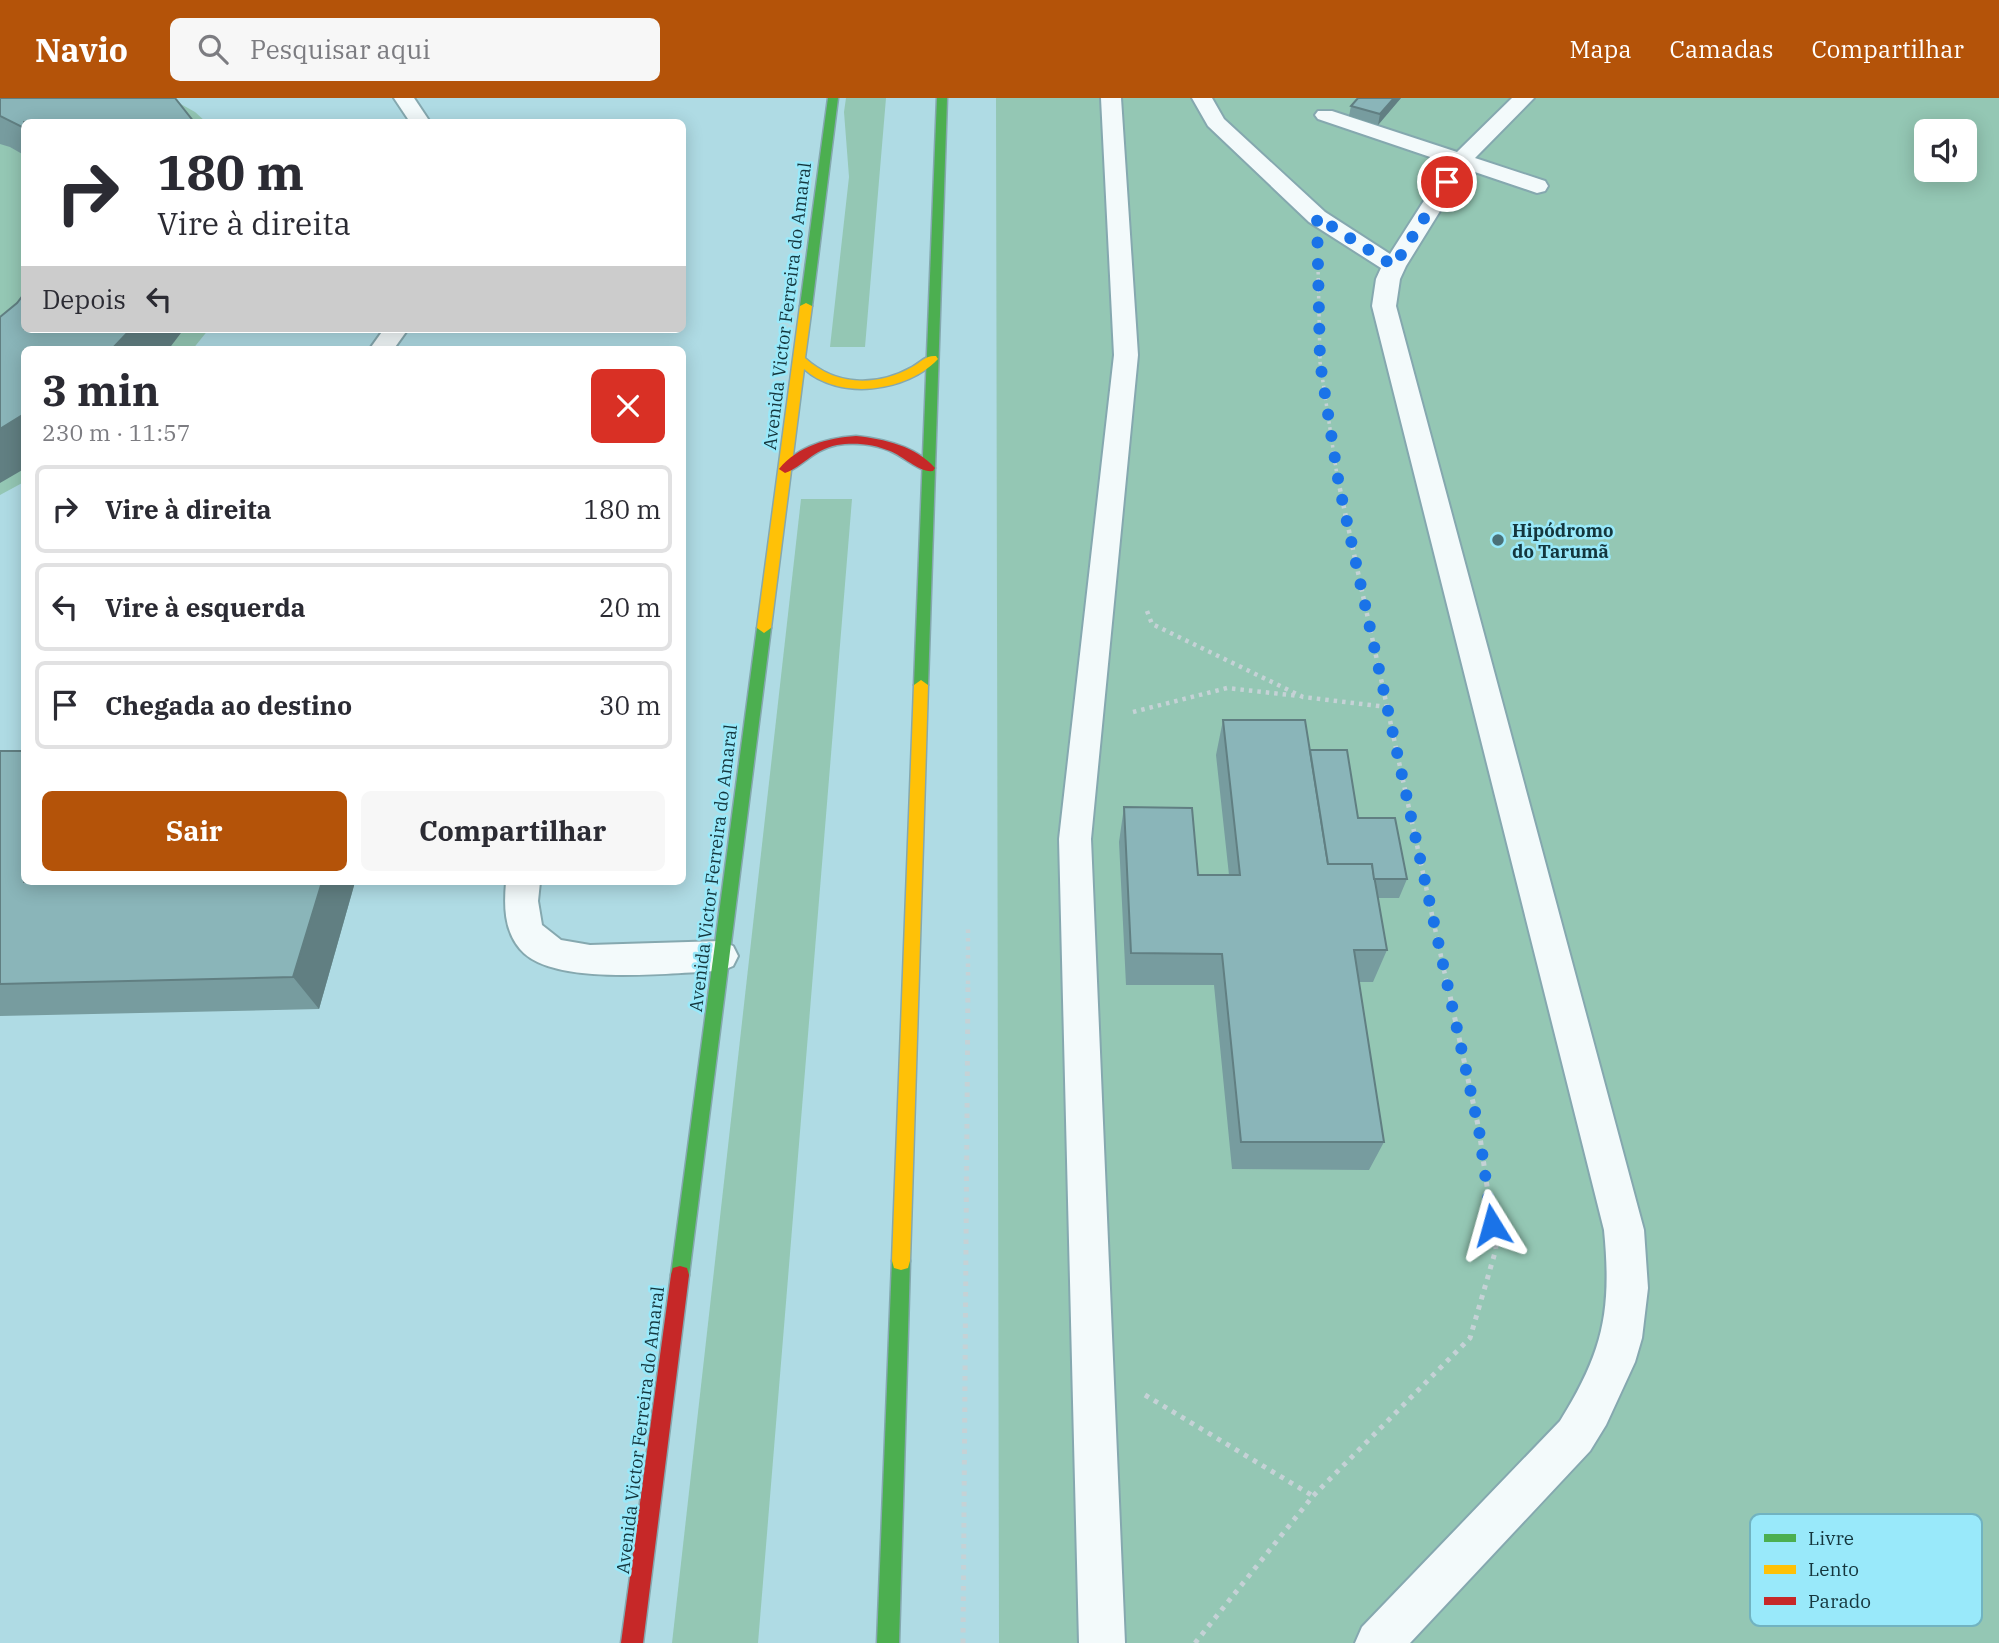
<!DOCTYPE html>
<html lang="pt">
<head>
<meta charset="utf-8">
<style>
  :root { --surface:#fff; --page:#f7f7f7; --text:#2b2b33; --muted:#7c7c81; --line:#e1e1e2; --accent:#b45309 }
  body { margin:0; font-family:"IBM Plex Serif",serif; background:var(--page); color:var(--text); height:100vh; display:flex; flex-direction:column; font-size:26px; white-space:nowrap }
  * { box-sizing:border-box; margin:0 }
  p { font-size:23px; color:var(--muted) }
  .icon { flex:none; width:38px; height:38px; fill:none; stroke:currentColor; stroke-width:2; stroke-linecap:round; stroke-linejoin:round }
  .map { position:relative; flex:1; overflow:hidden }
  .panel { position:absolute; left:21px; top:248px; width:665px; height:539px; display:flex; flex-direction:column; background:var(--surface); border-radius:10px; box-shadow:0 4px 18px #0003 }
  .panel>* { flex:none }
  .top-card { position:absolute; left:21px; top:21px; width:665px; height:214px; border-radius:10px; box-shadow:0 4px 18px #0003; background:#fff; color:var(--text); overflow:hidden }
  .tools { position:absolute; left:1914px; top:21px; display:grid; gap:14px }
  .tools a { display:grid; place-items:center; width:63px; height:63px; border-radius:10px; background:var(--surface); box-shadow:0 4px 18px #0003; font-size:35px }
  .pin { position:absolute; display:grid; place-items:center; width:60px; height:60px; color:#fff; margin:-30px; border:4px solid #fff; border-radius:50%; box-shadow:0 2px 7px #0007 }
  .me { position:absolute; width:77px; margin:-38px; rotate:352deg; stroke-linejoin:round; filter:drop-shadow(0 0 5px #0008) }
  .turn { display:flex; align-items:center; gap:24px; height:147px; padding:0 21px; font-size:32px }
  .turn .icon { width:91px; height:91px; stroke-width:2.5 }
  .turn b { display:block; font-size:49px; line-height:60px }
  .then { display:flex; align-items:center; height:66px; padding:0 21px; background:#0003; gap:14px; font-size:26px }
  .round { display:grid; place-items:center; flex:none; width:74px; height:74px; border-radius:10px; background:var(--page) }
  .headline { display:flex; align-items:center; justify-content:space-between; height:119px; padding:0 21px }
  h1 { font-size:42px; font-weight:700; line-height:52px }
  .primary-button { display:flex; gap:14px; margin-top:auto; padding:14px 21px }
  .primary-button a { flex:1; height:80px; border-radius:10px; background:var(--accent); color:#fff; font-size:28px; font-weight:700; line-height:80px; text-align:center }
  .primary-button a+a { background:var(--page); color:var(--text) }
  ul { padding:0; list-style:none }
  li { display:flex; align-items:center; gap:21px; height:88px; margin:0 14px 10px; padding:0 7px; border:4px solid var(--line); border-radius:10px }
  li div { flex:1 }
  li b { display:block; font-size:26px }
  li em { font-style:normal }
  header { display:flex; align-items:center; gap:42px; box-sizing:border-box; height:98px; padding:0 35px; background:var(--accent); color:#fff }
  header strong { font-size:33px }
  nav { display:flex; gap:38px; margin-inline-start:auto; font-size:24px }
  .search { width:490px; height:63px; background:var(--page); display:flex; align-items:center; gap:18px; box-sizing:border-box; padding:0 24px; border-radius:10px; color:var(--muted); font-size:26px }
  .map>svg:first-child { display:block }
</style>
</head>
<body>
<header>
<strong>Navio</strong>
<div class="search"><svg class="icon" aria-label="search" viewBox="0 0 24 24"><circle cx="10" cy="10" r="6"/><path d="M15 15l6 6"/></svg>Pesquisar aqui</div>
<nav><a>Mapa</a><a>Camadas</a><a>Compartilhar</a></nav>
</header>
<div class="map">
<svg width="1999" height="1545" viewBox="0 0 1999 1545">
  <rect width="100%" height="100%" fill="#afdbe4"/>
  <g fill="#94c7b4" fill-rule="evenodd">
    <path d="M 0,0 L 170,0 L 195,14 L 206,24 L 24,24 L 24,231 L 209,231 L 192,252 L 24,252 L 24,384 L 0,397 Z"/>
    <path d="M 846,0 L 886,0 L 865,249 L 830,249 L 849,79 L 844,14 Z"/>
    <path d="M 996,0 L 1999,0 L 1999,1545 L 999,1545 ZM 1927,33 L 1965,33 L 1965,72 L 1927,72 Z"/>
    <path d="M 801,401 L 852,401 L 758,1545 L 672,1545 Z"/>
  </g>
  <g fill="none" stroke-linecap="round" stroke-linejoin="round">
    <g stroke="#85a8af" stroke-width="4">
      <g id="lane">
        <path d="M 394,0 L 414,0 L 430,24 L 410,24 Z"/>
        <path d="M 1101,0 L 1121,0 L 1138,257 L 1091,741 L 1125,1545 L 1079,1545 L 1059,741 L 1114,257 Z"/>
        <path d="M 1192,0 L 1212,0 L 1224,21 L 1325,114 L 1390,156 L 1448,65 L 1318,21 L 1315,17 L 1318,13 L 1332,13 L 1457,54 L 1512,0 L 1534,0 L 1475,60 L 1545,83 L 1548,88 L 1545,93 L 1537,95 L 1466,71 L 1406,168 L 1400,181 L 1396,208 L 1644,1132 L 1648,1190 L 1642,1240 L 1635,1264 L 1606,1327 L 1590,1353 L 1410,1545 L 1355,1545 L 1362,1529 L 1560,1323 C 1603,1254 1612,1213 1604,1132 L 1372,208 L 1376,181 L 1381,170 L 1309,124 L 1208,28 Z"/>
        <path d="M 384,231 L 408,231 L 393,252 L 369,252 Z"/>
        <path d="M 506,784 L 540,784 L 538,803 L 542,827 L 561,842 L 590,847 L 721,843 L 733,848 L 738,858 L 733,868 L 721,873 C 674,874 552,890 520,851 C 504,832 504,808 506,784 Z"/>
      </g>
    </g>
    <g stroke="#85a8af" stroke-width="3">
      <g id="fast">
        <path d="M 828,0 L 838,0 L 812,208 L 806,211 L 800,208 Z"/>
        <path d="M 937,0 L 947,0 L 928,587 L 921,592 L 914,587 Z"/>
        <path d="M 764,525 L 771,530 L 689,1177 L 687,1184 L 680,1186 L 673,1184 L 671,1177 L 757,530 Z"/>
        <path d="M 901,1154 L 908,1156 L 910,1163 L 899,1545 L 877,1545 L 892,1163 L 894,1156 Z"/>
      </g>
    </g>
    <g stroke="#85a8af" stroke-width="3">
      <g id="slow">
        <path d="M 806,205 L 812,208 L 805,260 C 836,288 876,289 912,269 C 921,264 926,257 936,258 L 938,261 C 907,294 839,303 804,271 L 771,530 L 764,535 L 757,530 L 800,208 Z"/>
        <path d="M 921,582 L 928,587 L 910,1163 L 908,1170 L 901,1172 L 894,1170 L 892,1163 L 914,587 Z"/>
      </g>
    </g>
    <g stroke="#85a8af" stroke-width="3">
      <g id="jam">
        <path d="M 856,338 C 884,341 916,348 935,370 L 933,373 C 920,375 903,358 890,353 C 874,346 854,344 837,347 C 812,352 803,369 785,375 L 779,371 C 798,348 827,340 856,338 Z"/>
        <path d="M 680,1168 L 687,1170 L 689,1177 L 643,1545 L 621,1545 L 671,1177 L 673,1170 Z"/>
      </g>
    </g>
    <path stroke="#c5d2d6" stroke-width="3.5" stroke-dasharray="2.5 3.5" stroke-linecap="butt" d="M 1318,168 L 1320,264 L 1338,384"/>
    <g stroke="#c5d2d6" stroke-width="4.5" stroke-dasharray="3.5 5" stroke-linecap="butt">
      <path d="M 1338,382 L 1447,886"/>
      <path d="M 1147,513 L 1152,526 L 1303,599 L 1387,609"/>
      <path d="M 1133,614 L 1227,590 L 1299,598"/>
      <path d="M 968,886 L 968,830"/>
    </g>
    <g stroke="#c5d2d6" stroke-width="5" stroke-dasharray="4.5 6" stroke-linecap="butt">
      <path d="M 1145,1297 L 1313,1398"/>
      <path d="M 963,1545 L 968,884"/>
      <path d="M 1195,1545 L 1313,1398 L 1470,1240 L 1496,1151 L 1479,1032 L 1447,884"/>
    </g>
    <use href="#lane" fill="#f3fafb" fill-rule="evenodd"/>
    <use href="#fast" fill="#4caf50" fill-rule="evenodd"/>
    <use href="#slow" fill="#ffc107" fill-rule="evenodd"/>
    <use href="#jam" fill="#c62828" fill-rule="evenodd"/>
  </g>
  <g fill="#779c9f">
    <path d="M 0,0 L 24,24 L 24,57 L 10,49 L 0,46 Z"/>
    <path d="M 1358,0 L 1401,0 L 1378,27 L 1349,18 L 1351,8 Z"/>
    <path d="M 1223,622 L 1310,652 L 1358,720 L 1407,781 L 1399,800 L 1378,800 L 1387,852 L 1373,884 L 1359,884 L 1384,1044 L 1369,1072 L 1232,1071 L 1214,887 L 1126,887 L 1119,744 L 1124,709 L 1198,777 L 1229,777 L 1216,657 Z"/>
    <path d="M 0,653 L 355,784 L 319,911 L 0,918 Z"/>
  </g>
  <g fill="#617f82">
    <path d="M 1394,0 L 1401,0 L 1378,27 L 1380,16 Z"/>
    <path d="M 131,231 L 184,231 L 168,252 L 111,252 Z"/>
    <path d="M 24,316 L 24,371 L 0,385 L 0,331 Z"/>
    <path d="M 322,784 L 355,784 L 319,911 L 293,879 Z"/>
  </g>
  <g fill="#8ab5b9" stroke="#617f82" stroke-width="2">
    <path d="M 0,0 L 175,0 L 194,24 L 24,24 L 24,30 L 0,18 Z"/>
    <path d="M 1358,0 L 1394,0 L 1380,16 L 1351,8 Z"/>
    <path d="M 24,196 L 24,231 L 131,231 L 111,252 L 24,252 L 24,316 L 0,331 L 0,219 L 17,205 Z"/>
    <path d="M 1223,622 L 1305,622 L 1328,766 L 1372,766 L 1387,852 L 1354,852 L 1384,1044 L 1241,1044 L 1222,856 L 1131,855 L 1124,709 L 1192,710 L 1198,777 L 1240,777 Z"/>
    <path d="M 1310,652 L 1347,652 L 1358,720 L 1395,720 L 1407,781 L 1374,781 L 1372,766 L 1328,766 Z"/>
    <path d="M 0,653 L 24,653 L 24,784 L 322,784 L 293,879 L 0,886 Z"/>
  </g>
  <g fill="none" stroke-linecap="round" stroke-linejoin="round">
    <path stroke="#1a73e8" stroke-width="12" stroke-dasharray="0 21.6" d="M 1447,84 L 1394,168 L 1317,119 L 1320,264 L 1339,387 L 1479,1032 L 1492,1127"/>
  </g>
  <circle fill="#4a7077" stroke="#99e9fa" stroke-width="2.5" cx="1498" cy="442" r="7"/>
  <g text-anchor="middle" dominant-baseline="central" stroke-width="5" stroke-linejoin="round" paint-order="stroke">
    <g font-size="18" fill="#14363d" stroke="#99e9fa">
      <text transform="translate(787 208) rotate(-83)">Avenida Victor Ferreira do Amaral</text>
      <text transform="translate(713 770) rotate(-83)">Avenida Victor Ferreira do Amaral</text>
      <text transform="translate(640 1332) rotate(-83)">Avenida Victor Ferreira do Amaral</text>
    </g>
    <g font-size="18" font-weight="bold" fill="#14363d" stroke="#99e9fa" text-anchor="start">
      <text x="1512" y="432">Hipódromo<tspan x="1512" dy="21">do Tarumã</tspan></text>
    </g>
  </g>
  <rect x="1750" y="1416" width="232" height="112" rx="10" fill="#99e9fa" stroke="#71b3c1" stroke-width="2"/>
  <rect x="1764" y="1436" width="32" height="8" fill="#4caf50"/>
  <rect x="1764" y="1467" width="32" height="9" fill="#ffc107"/>
  <rect x="1764" y="1499" width="32" height="8" fill="#c62828"/>
  <g font-size="19" fill="#14363d">
    <text x="1808" y="1447">Livre</text>
    <text x="1808" y="1478">Lento</text>
    <text x="1808" y="1510">Parado</text>
  </g>
</svg>
<div class="tools">
<a><svg class="icon" aria-label="sound" viewBox="0 0 24 24"><path d="M4 9h4l5-4v14l-5-4H4zM17 9q2 3 0 6"/></svg></a>
</div>
<div class="pin" style="left:1447px;top:84px;background:#d93025"><svg class="icon" aria-label="arrive" viewBox="0 0 24 24"><path d="M6 21V4h12l-3 4 3 4H6"/></svg></div>
<svg class="me" style="left:1492px;top:1127px" viewBox="-20 -20 40 40"><path d="M0-17L14 15 0 8-14 15z" fill="#1a73e8" stroke="#fff" stroke-width="4"/></svg>
<div class="top-card">
<div class="turn"><svg class="icon" aria-label="right" viewBox="0 0 24 24"><path d="M7 20v-9h11M14 6l5 5-5 5"/></svg><div><b>180 m</b>Vire à direita</div></div>
<div class="then">Depois<svg class="icon" aria-label="left" viewBox="0 0 24 24"><path d="M17 20v-9H6M10 6l-5 5 5 5"/></svg></div>
</div>
<section class="panel">
<div class="headline"><div><h1>3 min</h1><p>230 m · 11:57</p></div><a class="round" style="background:#d93025;color:#fff"><svg class="icon" aria-label="close" viewBox="0 0 24 24"><path d="M6 6l12 12M18 6L6 18"/></svg></a></div>
<ul>
<li><svg class="icon" aria-label="right" viewBox="0 0 24 24"><path d="M7 20v-9h11M14 6l5 5-5 5"/></svg><div><b>Vire à direita</b></div><em>180 m</em></li>
<li><svg class="icon" aria-label="left" viewBox="0 0 24 24"><path d="M17 20v-9H6M10 6l-5 5 5 5"/></svg><div><b>Vire à esquerda</b></div><em>20 m</em></li>
<li><svg class="icon" aria-label="arrive" viewBox="0 0 24 24"><path d="M6 21V4h12l-3 4 3 4H6"/></svg><div><b>Chegada ao destino</b></div><em>30 m</em></li>
</ul>
<div class="primary-button"><a>Sair</a><a>Compartilhar</a></div>
</section>
</div>
</body>
</html>
